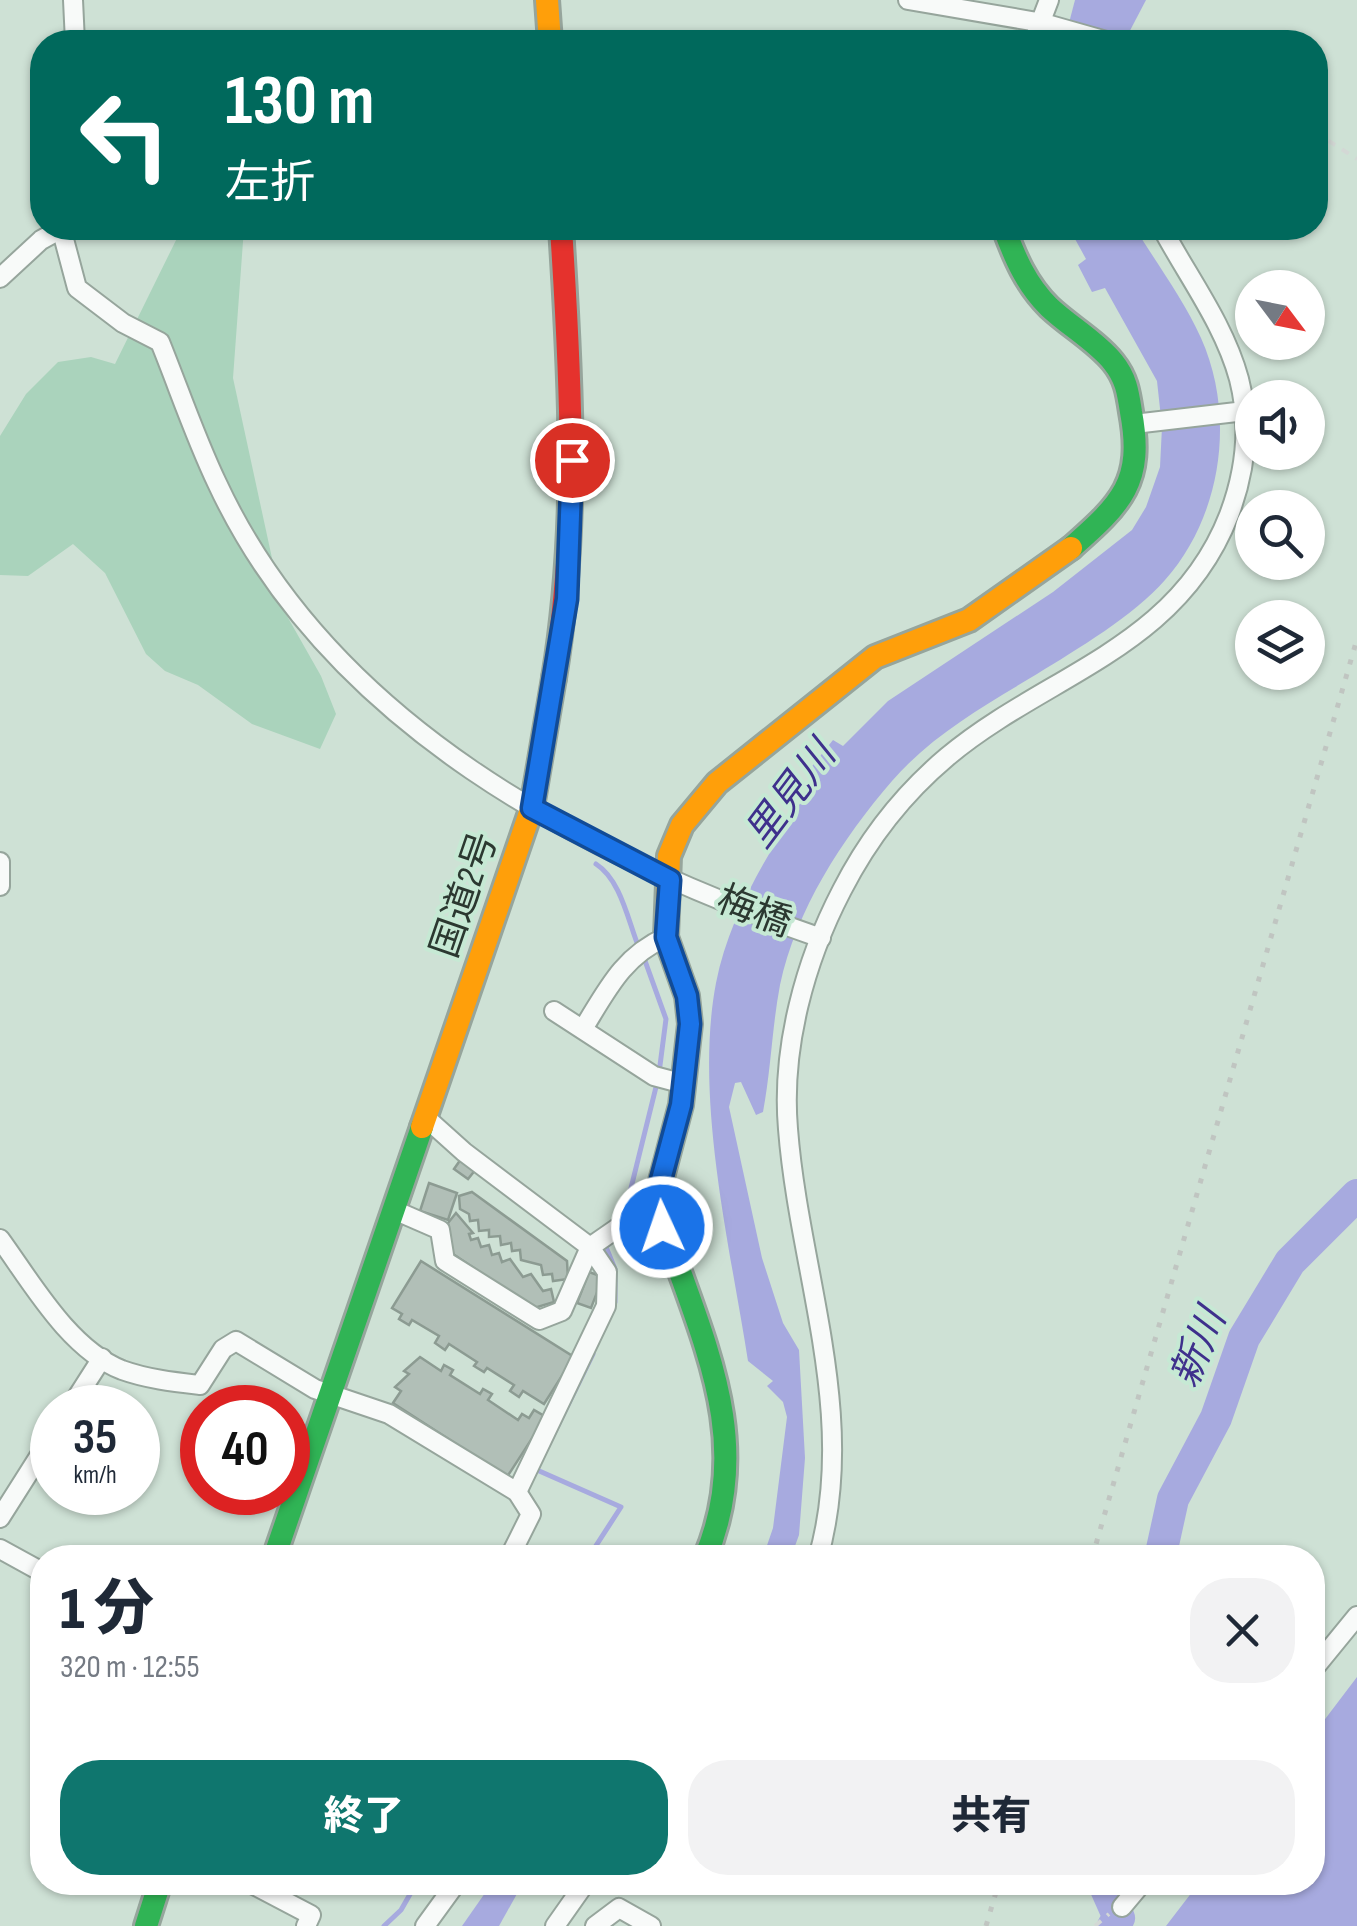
<!DOCTYPE html>
<html lang="ja">
<head>
<meta charset="utf-8">
<style>
  :root { --surface:#fff; --page:#f2f2f3; --text:#1f2937; --muted:#747a83; --accent:#0f766e }
  body { margin:0; font-family:"Sofia Sans Condensed","Noto Sans JP",sans-serif; background:var(--page); color:var(--text); height:100vh; display:flex; flex-direction:column; font-size:38px; white-space:nowrap }
  * { box-sizing:border-box; margin:0 }
  p { font-size:32px; color:var(--muted) }
  .icon { flex:none; width:55px; height:55px; fill:none; stroke:currentColor; stroke-width:2; stroke-linecap:round; stroke-linejoin:round }
  .map { position:relative; flex:1; overflow:hidden }
  .side { position:absolute; left:30px; top:1545px; width:1295px; height:350px; display:flex; flex-direction:column; background:var(--surface); border-radius:40px; box-shadow:0 2px 8px #0004 }
  .side>* { flex:none }
  .banner { position:absolute; left:30px; top:30px; width:1298px; height:210px; border-radius:40px; box-shadow:0 2px 8px #0004; background:#00695c; color:#fff; overflow:hidden }
  .needle { width:65px; rotate:122deg }
  .tools { position:absolute; left:1235px; top:270px; display:grid; gap:20px }
  .tools a { display:grid; place-items:center; width:90px; height:90px; border-radius:50%; background:var(--surface); box-shadow:0 2px 8px #0004; font-size:50px }
  .speed { position:absolute; left:30px; top:1385px; display:flex; gap:20px; font-size:50px; font-weight:700; text-align:center }
  .speed>* { display:grid; place-content:center; width:130px; height:130px; border-radius:50%; background:var(--surface); box-shadow:0 2px 8px #0004; line-height:1 }
  .speed small { font-size:25px; font-weight:400 }
  .speed .limit { border:15px solid #d22; background:#fff; color:#111 }
  .pin { position:absolute; display:grid; place-items:center; width:85px; height:85px; color:#fff; margin:-42px; border:5px solid #fff; border-radius:50%; box-shadow:0 2px 10px #0007 }
  .me { position:absolute; width:110px; margin:-55px; rotate:357deg; stroke-linejoin:round; filter:drop-shadow(0 0 8px #0008) }
  .turn { display:flex; align-items:center; gap:35px; height:210px; padding:0 30px; font-size:45px }
  .turn .icon { width:130px; height:130px; stroke-width:2.5 }
  .turn b { display:block; font-size:70px; line-height:85px }
  .round { display:grid; place-items:center; flex:none; width:105px; height:105px; border-radius:40px; background:var(--page) }
  .headline { display:flex; align-items:center; justify-content:space-between; height:170px; padding:0 30px }
  h1 { font-size:60px; font-weight:800; line-height:75px }
  .action { display:flex; gap:20px; margin-top:auto; padding:20px 30px }
  .action a { flex:1; height:115px; border-radius:40px; background:var(--accent); color:#fff; font-size:40px; font-weight:800; line-height:115px; text-align:center }
  .action a+a { background:var(--page); color:var(--text) }
  .map>svg:first-child { display:block }
</style>
</head>
<body>
<div class="map">
<svg width="1357" height="1926" viewBox="0 0 1357 1926">
  <rect width="100%" height="100%" fill="#cee1d5"/>
  <path fill="#aad3bc" d="M 182,228 L 244,228 L 233,378 L 283,609 L 321,676 L 336,714 L 320,749 L 252,724 L 198,685 L 165,671 L 146,654 L 105,573 L 73,544 L 28,576 L 0,575 L 0,436 L 26,394 L 58,362 L 91,357 L 115,364 Z"/>
  <g fill="#a7aadf">
    <path d="M 1075,0 L 1146,0 L 1124,42 L 1064,42 Z"/>
    <path d="M 1069,228 L 1135,228 C 1157,264 1184,300 1201,338 C 1236,416 1222,516 1165,580 C 1135,615 1076,650 1037,674 C 984,706 933,734 892,781 C 842,839 796,910 780,985 C 772,1027 771,1070 763,1112 L 756,1115 L 741,1082 L 735,1083 L 729,1107 L 762,1258 L 783,1323 L 799,1350 L 805,1458 L 799,1535 L 791,1557 L 763,1557 L 773,1528 L 787,1417 L 783,1402 L 767,1386 L 773,1381 L 748,1361 C 730,1245 694,1099 716,983 C 730,911 773,846 812,785 L 809,770 L 833,740 L 843,746 L 888,701 L 1053,592 L 1132,530 L 1146,507 L 1160,467 L 1162,427 L 1157,381 L 1105,288 L 1092,292 L 1078,265 L 1086,259 Z"/>
    <path d="M 1357,1677 L 1357,1926 L 1166,1926 L 1199,1883 L 1312,1882 L 1313,1735 Z"/>
    <path d="M 492,1883 L 523,1883 L 499,1926 L 462,1926 Z"/>
  </g>
  <g fill="none" stroke-linecap="round" stroke-linejoin="round">
    <g stroke="#a7aadf" stroke-width="5">
      <path d="M 596,864 C 621,880 628,921 639,948"/>
      <path d="M 644,958 L 666,1019 L 659,1073"/>
      <path d="M 630,1192 L 657,1083"/>
      <path d="M 611,1242 L 606,1247 L 615,1269 L 615,1302"/>
      <path d="M 543,1456 L 593,1354"/>
      <path d="M 538,1466 L 537,1470 L 621,1507 L 588,1558"/>
      <path d="M 384,1926 L 401,1910 L 417,1882"/>
    </g>
    <g stroke="#a7aadf" stroke-width="32">
      <path d="M 1160,1558 L 1173,1499 L 1216,1418 L 1244,1338 L 1290,1262 L 1357,1195"/>
      <path d="M 1103,1882 L 1119,1918 L 1113,1926"/>
    </g>
  </g>
  <g fill="#b1bfb7" stroke="#8c9b92" stroke-width="2.5">
    <path d="M 461,1159 L 476,1169 L 468,1179 L 454,1169 Z"/>
    <path d="M 429,1183 L 457,1193 L 448,1220 L 420,1211 Z"/>
    <path d="M 472,1192 L 567,1261 L 568,1279 L 553,1281 L 552,1274 L 543,1275 L 541,1265 L 521,1260 L 520,1250 L 512,1251 L 511,1243 L 501,1245 L 500,1236 L 489,1237 L 489,1230 L 479,1231 L 478,1220 L 470,1221 L 469,1214 L 460,1209 L 459,1196 Z"/>
    <path d="M 456,1213 L 473,1233 L 469,1234 L 471,1240 L 478,1238 L 481,1247 L 489,1245 L 492,1255 L 499,1253 L 502,1262 L 510,1259 L 523,1277 L 531,1274 L 543,1291 L 551,1289 L 554,1302 L 537,1307 L 538,1311 L 453,1254 L 448,1223 Z"/>
    <path d="M 421,1261 L 574,1357 L 544,1404 L 523,1391 L 519,1397 L 510,1391 L 514,1385 L 487,1368 L 484,1372 L 474,1366 L 477,1362 L 449,1344 L 445,1350 L 435,1343 L 439,1336 L 412,1320 L 409,1325 L 399,1319 L 402,1314 L 392,1308 Z"/>
    <path d="M 589,1272 L 603,1277 L 591,1308 L 577,1303 Z"/>
    <path d="M 420,1357 L 441,1371 L 444,1365 L 453,1370 L 450,1375 L 480,1394 L 483,1389 L 492,1394 L 488,1400 L 518,1420 L 522,1414 L 529,1418 L 534,1410 L 546,1417 L 507,1477 L 393,1403 L 401,1391 L 395,1387 L 409,1374 L 404,1371 Z"/>
  </g>
  <g fill="none" stroke-linecap="round" stroke-linejoin="round">
    <g stroke="#96a59c" stroke-width="22">
      <g id="street">
        <path d="M 73,0 L 75,42"/>
        <path d="M 908,0 L 1043,23 L 1110,42"/>
        <path d="M 1033,42 L 1049,0"/>
        <path d="M 61,228 L 77,288 L 123,323 L 160,342 C 179,389 195,437 217,483 C 329,724 582,855 821,938"/>
        <path d="M 0,278 L 41,240 L 61,229"/>
        <path d="M 1134,424 L 1245,411"/>
        <path d="M 0,862 L 0,886"/>
        <path d="M 554,1011 L 654,1076 L 684,1084"/>
        <path d="M 583,1029 C 607,990 623,956 666,937"/>
        <path d="M 394,1210 L 440,1230 L 445,1261 L 539,1320 L 562,1311 L 590,1247 L 464,1152 L 425,1117"/>
        <path d="M 0,1239 C 32,1283 69,1349 122,1370 C 147,1379 174,1382 200,1385 L 223,1349 L 236,1341 L 315,1389 L 389,1414 L 517,1492 L 531,1514 L 509,1558"/>
        <path d="M 70,1408 L 102,1358"/>
        <path d="M 517,1492 L 606,1306 L 607,1272 L 590,1247 L 655,1202"/>
        <path d="M 0,1518 L 52,1436"/>
        <path d="M 0,1549 L 42,1572"/>
        <path d="M 818,1558 C 859,1415 799,1271 788,1129 C 781,1048 805,961 842,890 C 868,839 903,794 947,757 C 1046,674 1177,649 1229,515 C 1246,470 1251,426 1239,379 C 1224,324 1188,277 1162,228"/>
        <path d="M 1312,1671 L 1357,1616"/>
        <path d="M 248,1882 L 311,1915 L 306,1926"/>
        <path d="M 1122,1907 L 1143,1882"/>
        <path d="M 425,1926 L 457,1882"/>
        <path d="M 555,1926 L 586,1882"/>
        <path d="M 595,1926 L 619,1908 L 651,1926"/>
      </g>
    </g>
    <g stroke="#96a59c" stroke-width="28">
      <g id="fast">
        <path d="M 1004,228 C 1015,258 1026,284 1049,307 C 1069,326 1096,341 1113,362 C 1126,378 1128,392 1131,412 C 1144,482 1122,503 1071,548"/>
        <path d="M 657,1196 C 654,1215 669,1243 676,1261 C 712,1361 750,1453 705,1558"/>
        <path d="M 274,1558 L 422,1127"/>
        <path d="M 146,1926 L 160,1882"/>
      </g>
    </g>
    <g stroke="#96a59c" stroke-width="28">
      <g id="slow">
        <path d="M 547,0 L 550,42"/>
        <path d="M 422,1127 L 532,807 L 554,678"/>
        <path d="M 657,1196 L 681,1105 L 690,1024 L 687,996 L 666,937 L 669,856 L 682,825 L 717,783 L 875,657 L 969,620 L 1071,548"/>
      </g>
    </g>
    <g stroke="#96a59c" stroke-width="28">
      <path id="jam" d="M 554,678 C 579,526 571,381 561,228"/>
    </g>
    <g stroke="#d3d8d5" stroke-width="4" stroke-dasharray="8 8" stroke-linecap="butt">
      <path d="M 1315,132 L 1357,159"/>
      <path d="M 1095,1926 L 1109,1914"/>
    </g>
    <use href="#street" stroke="#f8faf9" stroke-width="18"/>
    <use href="#fast" stroke="#30b455" stroke-width="22"/>
    <use href="#slow" stroke="#ff9f0a" stroke-width="22"/>
    <use href="#jam" stroke="#e5322d" stroke-width="22"/>
    <g stroke="#c0c5c1" stroke-width="5" stroke-dasharray="5 10" stroke-linecap="butt">
      <path d="M 1092,1558 L 1357,639"/>
      <path d="M 986,1926 L 999,1882"/>
    </g>
  </g>
  <g fill="none" stroke-linecap="round" stroke-linejoin="round">
    <g stroke="#114b97" stroke-width="25">
      <path id="route" d="M 572,460 L 567,599 L 532,808 L 670,880 L 666,937 L 687,996 L 690,1024 L 681,1105 L 655,1202 L 662,1227"/>
    </g>
    <use href="#route" stroke="#1a73e8" stroke-width="18"/>
  </g>
  <g text-anchor="middle" dominant-baseline="central" stroke-width="8" stroke-linejoin="round" paint-order="stroke">
    <g font-size="38" fill="#2b3830" stroke="#c6e9d4">
      <text transform="translate(465 895) rotate(-71)">国道2号</text>
      <text transform="translate(754 912) rotate(21)">梅橋</text>
    </g>
    <g font-size="40" font-style="italic" fill="#3e308c" stroke="#c6e9d4">
      <text transform="translate(791 795) rotate(-53)">里見川</text>
      <text transform="translate(1199 1348) rotate(-67)">新川</text>
    </g>
  </g>
</svg>
<div class="tools">
<a><svg class="needle" viewBox="-14 -14 28 28"><path d="M0-13l5 13h-10z" fill="#e53935"/><path d="M0 13l5-13h-10z" fill="#747a83"/></svg></a>
<a><svg class="icon" aria-label="sound" viewBox="0 0 24 24"><path d="M4 9h4l5-4v14l-5-4H4zM17 9q2 3 0 6"/></svg></a>
<a><svg class="icon" aria-label="search" viewBox="0 0 24 24"><circle cx="10" cy="10" r="6"/><path d="M15 15l6 6"/></svg></a>
<a><svg class="icon" aria-label="layers" viewBox="0 0 24 24"><path d="M12 4l9 5-9 5-9-5zM3 14l9 5 9-5"/></svg></a>
</div>
<div class="speed"><div>35<small>km/h</small></div><div class="limit">40</div></div>
<div class="pin" style="left:572px;top:460px;background:#d93025"><svg class="icon" aria-label="arrive" viewBox="0 0 24 24"><path d="M6 21V4h12l-3 4 3 4H6"/></svg></div>
<svg class="me" style="left:662px;top:1227px" viewBox="-20 -20 40 40"><circle r="17" fill="#1a73e8" stroke="#fff" stroke-width="3"/><path d="M0-11L8 9 0 5-8 9z" fill="#fff"/></svg>
<div class="banner">
<div class="turn"><svg class="icon" aria-label="left" viewBox="0 0 24 24"><path d="M17 20v-9H6M10 6l-5 5 5 5"/></svg><div><b>130 m</b>左折</div></div>
</div>
<section class="side">
<div class="headline"><div><h1>1 分</h1><p>320 m · 12:55</p></div><a class="round"><svg class="icon" aria-label="close" viewBox="0 0 24 24"><path d="M6 6l12 12M18 6L6 18"/></svg></a></div>
<div class="action"><a>終了</a><a>共有</a></div>
</section>
</div>
</body>
</html>
